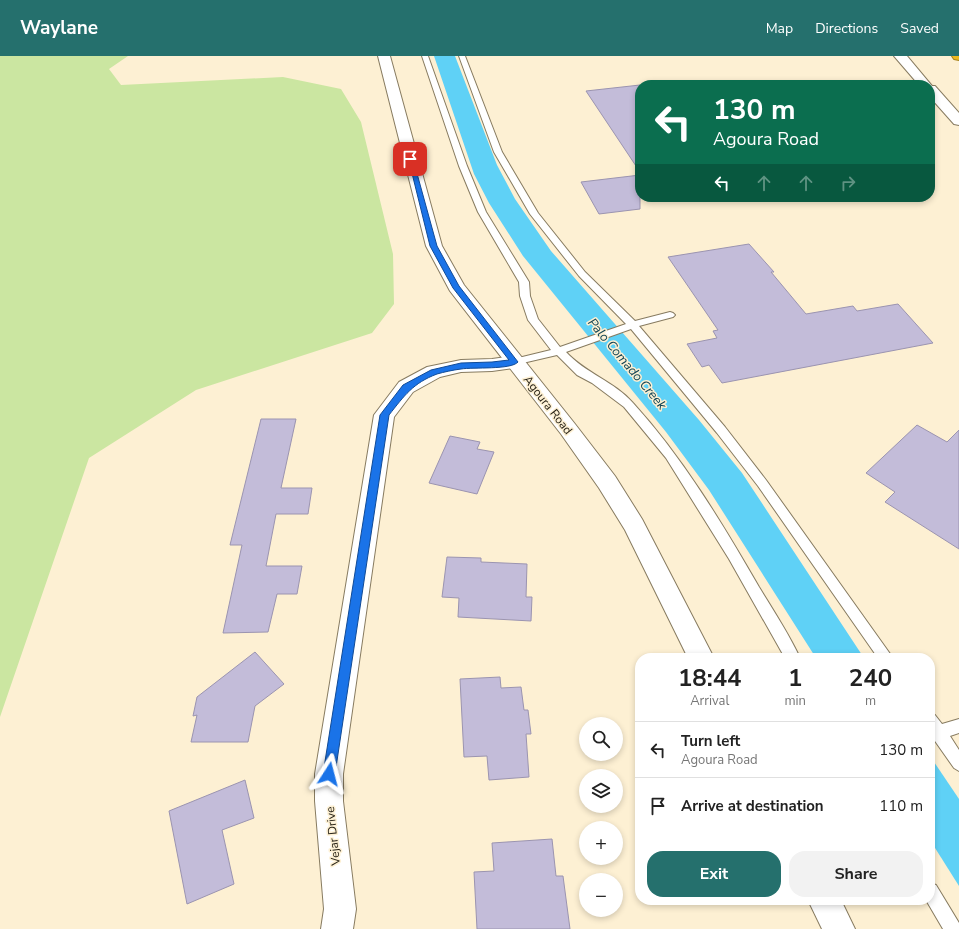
<!DOCTYPE html>
<html lang="en">
<head>
<meta charset="utf-8">
<style>
  :root { --surface:#fff; --page:#f2f2f2; --text:#222; --muted:#767676; --line:#e0e0e0; --accent:#25706d }
  body { margin:0; font-family:"Nunito Sans",sans-serif; background:var(--page); color:var(--text); height:100vh; display:flex; flex-direction:column; font-size:15px; white-space:nowrap }
  * { box-sizing:border-box; margin:0 }
  p { font-size:13px; color:var(--muted) }
  .icon { flex:none; width:22px; height:22px; fill:none; stroke:currentColor; stroke-width:2; stroke-linecap:round; stroke-linejoin:round }
  .map { position:relative; flex:1; overflow:hidden }
  .side { position:absolute; left:635px; top:597px; width:300px; height:252px; display:flex; flex-direction:column; background:var(--surface); border-radius:16px; box-shadow:0 2px 6px #0003 }
  .side>* { flex:none }
  .top-card { position:absolute; left:635px; top:24px; width:300px; height:122px; border-radius:16px; box-shadow:0 2px 6px #0003; background:#0b6e4f; color:#fff; overflow:hidden }
  .buttons { position:absolute; left:579px; top:661px; display:grid; gap:8px }
  .buttons a { display:grid; place-items:center; width:44px; height:44px; border-radius:50%; background:var(--surface); box-shadow:0 2px 6px #0003; font-size:20px }
  .pin { position:absolute; display:grid; place-items:center; width:34px; height:34px; color:#fff; margin:-17px; border-radius:8px; box-shadow:0 2px 6px #0006 }
  .me { position:absolute; width:44px; margin:-22px; rotate:9deg; stroke-linejoin:round; filter:drop-shadow(0 0 3px #0008) }
  .turn { display:flex; align-items:center; gap:14px; height:84px; padding:0 12px; font-size:18px }
  .turn .icon { width:52px; height:52px; stroke-width:2.5 }
  .turn b { display:block; font-size:28px; line-height:34px }
  .lanes { display:flex; align-items:center; height:38px; padding:0 12px; background:#0003; justify-content:center; gap:20px; direction:ltr }
  .lanes .off { opacity:.35 }
  .eta { display:flex; justify-content:space-evenly; align-items:center; height:68px; text-align:center }
  .eta b { font-size:24px; font-weight:700; line-height:28px }
  .action { display:flex; gap:8px; margin-top:auto; padding:8px 12px }
  .action a { flex:1; height:46px; border-radius:16px; background:var(--accent); color:#fff; font-size:16px; font-weight:700; line-height:46px; text-align:center }
  .action a+a { background:var(--page); color:var(--text) }
  ul { padding:0; list-style:none }
  li { display:flex; align-items:center; gap:12px; height:56px; padding:0 12px; border-top:1px solid var(--line) }
  li div { flex:1 }
  li b { display:block; font-size:15px }
  li em { font-style:normal }
  header { display:flex; align-items:center; gap:24px; box-sizing:border-box; height:56px; padding:0 20px; background:var(--accent); color:#fff }
  header strong { font-size:19px }
  nav { display:flex; gap:22px; margin-inline-start:auto; font-size:14px }
  .map>svg:first-child { display:block }
</style>
</head>
<body>
<header>
<strong>Waylane</strong>
<nav><a>Map</a><a>Directions</a><a>Saved</a></nav>
</header>
<div class="map">
<svg width="959" height="873" viewBox="0 0 959 873">
  <rect width="100%" height="100%" fill="#fdf0d3"/>
  <path fill="#cbe6a1" d="M 0,0 L 128,0 L 109,13 L 121,29 L 283,21 L 341,33 L 361,66 L 393,198 L 394,248 L 372,277 L 196,334 L 89,402 L 0,661 Z"/>
  <g fill="#5fd1f6">
    <path d="M 434,0 L 455,0 L 497,109 L 515,143 L 551,195 L 699,364 L 742,417 L 864,602 L 816,602 L 709,434 L 666,376 L 523,200 L 489,147 L 474,118 Z"/>
    <path d="M 930,700 L 959,743 L 959,830 L 930,784 Z"/>
  </g>
  <g fill="#c3bcd9" stroke="#9b94b0">
    <path d="M 640,29 L 640,116 L 586,35 Z"/>
    <path d="M 640,119 L 640,153 L 599,158 L 581,126 Z"/>
    <path d="M 749,188 L 774,216 L 771,216 L 806,258 L 853,250 L 857,255 L 898,248 L 933,287 L 722,327 L 709,309 L 702,311 L 687,288 L 717,282 L 713,275 L 718,274 L 668,201 Z"/>
    <path d="M 261,363 L 296,363 L 281,432 L 312,432 L 308,458 L 276,458 L 266,510 L 302,510 L 297,538 L 277,538 L 268,576 L 223,577 L 242,489 L 230,489 Z"/>
    <path d="M 917,369 L 947,386 L 959,374 L 959,493 L 885,446 L 895,436 L 866,417 Z"/>
    <path d="M 450,380 L 480,386 L 477,393 L 494,396 L 477,438 L 429,427 Z"/>
    <path d="M 447,501 L 481,502 L 481,506 L 527,508 L 526,541 L 532,541 L 531,565 L 458,561 L 459,542 L 442,541 Z"/>
    <path d="M 255,596 L 284,628 L 255,650 L 248,686 L 191,686 L 197,659 L 193,660 L 197,641 Z"/>
    <path d="M 500,621 L 501,632 L 521,631 L 524,654 L 528,654 L 531,678 L 526,678 L 529,721 L 489,724 L 487,700 L 464,701 L 460,623 Z"/>
    <path d="M 245,724 L 254,762 L 222,774 L 234,828 L 187,848 L 169,755 Z"/>
    <path d="M 552,783 L 556,820 L 563,820 L 570,873 L 477,873 L 474,816 L 494,815 L 492,787 Z"/>
  </g>
  <g fill="none" stroke-linecap="round" stroke-linejoin="round">
    <g stroke="#877b60" stroke-width="2">
      <g id="service">
        <path d="M 422,0 L 428,0 L 467,110 L 486,156 L 529,226 L 530,240 L 538,263 L 560,291 L 626,268 L 579,220 L 530,158 L 494,96 L 459,0 L 465,0 L 502,96 L 538,157 L 585,216 L 635,265 L 670,256 L 673,257 L 675,259 L 673,261 L 639,270 L 725,371 L 766,424 L 893,602 L 878,602 L 758,430 L 717,377 L 631,273 L 566,296 C 585,317 615,326 633,347 C 683,402 722,467 759,531 C 773,554 789,578 800,602 L 785,602 L 729,503 L 666,402 L 624,351 L 592,327 L 577,319 L 557,299 L 514,309 L 510,308 L 509,306 L 510,304 L 551,294 L 528,264 L 520,240 L 519,226 L 478,156 L 459,110 Z"/>
        <path d="M 930,657 L 935,659 L 942,668 L 959,663 L 959,677 L 950,680 L 959,694 L 959,715 L 954,712 L 935,685 L 930,686 Z"/>
        <path d="M 930,827 L 936,829 L 959,867 L 959,873 L 943,873 L 926,844 L 930,844 Z"/>
      </g>
    </g>
    <g stroke="#877b60" stroke-width="2">
      <g id="minor">
        <path d="M 894,0 L 907,0 L 932,30 L 935,30 L 959,57 L 959,69 L 954,68 L 930,41 L 930,29 L 919,29 Z"/>
        <path d="M 514,300 L 521,301 L 524,306 L 521,311 L 492,315 L 461,316 L 440,321 L 413,336 L 394,361 L 343,718 L 343,745 L 356,853 L 353,873 L 321,873 L 324,853 L 315,745 L 315,718 L 374,359 L 399,326 L 427,311 L 461,304 L 492,303 Z"/>
      </g>
    </g>
    <g stroke="#877b60" stroke-width="2">
      <g id="secondary">
        <path d="M 378,0 L 390,0 L 442,190 L 464,229 L 575,368 L 615,420 L 642,463 L 714,602 L 688,602 L 625,474 L 599,432 L 561,378 L 450,235 L 426,190 Z"/>
        <path d="M 808,844 L 841,844 L 855,873 L 822,873 Z"/>
      </g>
    </g>
    <g stroke="#a6821a" stroke-width="2">
      <path id="motorway" d="M 952,0 L 959,0 L 959,4 L 954,3 Z"/>
    </g>
    <use href="#service" fill="#fff" fill-rule="evenodd"/>
    <use href="#minor" fill="#fff" fill-rule="evenodd"/>
    <use href="#secondary" fill="#fff" fill-rule="evenodd"/>
    <use href="#motorway" fill="#edb81f" fill-rule="evenodd"/>
  </g>
  <path fill="#1a73e8" stroke="#114b97" d="M 408,101 L 413,103 L 437,190 L 459,230 L 518,306 C 511,314 473,311 461,313 C 453,314 444,316 437,318 C 413,327 404,340 389,359 L 335,718 L 333,722 L 329,724 L 325,722 L 323,718 L 380,359 L 403,329 L 431,314 L 461,307 L 492,306 L 509,304 L 453,232 L 430,190 Z"/>
  <g text-anchor="middle" dominant-baseline="central" stroke-width="3" stroke-linejoin="round" paint-order="stroke">
    <g font-size="12" fill="#221d12" stroke="#fdf0d3">
      <text transform="translate(548 349) rotate(52)">Agoura Road</text>
      <text transform="translate(333 780) rotate(-96)">Vejar Drive</text>
    </g>
    <g font-size="13" font-style="italic" fill="#124454" stroke="#fdf0d3">
      <text transform="translate(627 308) rotate(50)">Palo Comado Creek</text>
    </g>
  </g>
</svg>
<div class="buttons">
<a><svg class="icon" aria-label="search" viewBox="0 0 24 24"><circle cx="10" cy="10" r="6"/><path d="M15 15l6 6"/></svg></a>
<a><svg class="icon" aria-label="layers" viewBox="0 0 24 24"><path d="M12 4l9 5-9 5-9-5zM3 14l9 5 9-5"/></svg></a>
<a>+</a>
<a>−</a>
</div>
<div class="pin" style="left:410px;top:103px;background:#d93025"><svg class="icon" aria-label="arrive" viewBox="0 0 24 24"><path d="M6 21V4h12l-3 4 3 4H6"/></svg></div>
<svg class="me" style="left:329px;top:718px" viewBox="-20 -20 40 40"><path d="M0-17L14 15 0 8-14 15z" fill="#1a73e8" stroke="#fff" stroke-width="4"/></svg>
<div class="top-card">
<div class="turn"><svg class="icon" aria-label="left" viewBox="0 0 24 24"><path d="M17 20v-9H6M10 6l-5 5 5 5"/></svg><div><b>130 m</b>Agoura Road</div></div>
<div class="lanes"><svg class="icon" aria-label="left" viewBox="0 0 24 24"><path d="M17 20v-9H6M10 6l-5 5 5 5"/></svg><svg class="icon off" aria-label="ahead" viewBox="0 0 24 24"><path d="M12 20V5M6 11l6-6 6 6"/></svg><svg class="icon off" aria-label="ahead" viewBox="0 0 24 24"><path d="M12 20V5M6 11l6-6 6 6"/></svg><svg class="icon off" aria-label="right" viewBox="0 0 24 24"><path d="M7 20v-9h11M14 6l5 5-5 5"/></svg></div>
</div>
<section class="side">
<div class="eta">
<div><b>18:44</b><p>Arrival</p></div>
<div><b>1</b><p>min</p></div>
<div><b>240</b><p>m</p></div>
</div>
<ul>
<li><svg class="icon" aria-label="left" viewBox="0 0 24 24"><path d="M17 20v-9H6M10 6l-5 5 5 5"/></svg><div><b>Turn left</b><p>Agoura Road</p></div><em>130 m</em></li>
<li><svg class="icon" aria-label="arrive" viewBox="0 0 24 24"><path d="M6 21V4h12l-3 4 3 4H6"/></svg><div><b>Arrive at destination</b></div><em>110 m</em></li>
</ul>
<div class="action"><a>Exit</a><a>Share</a></div>
</section>
</div>
</body>
</html>
